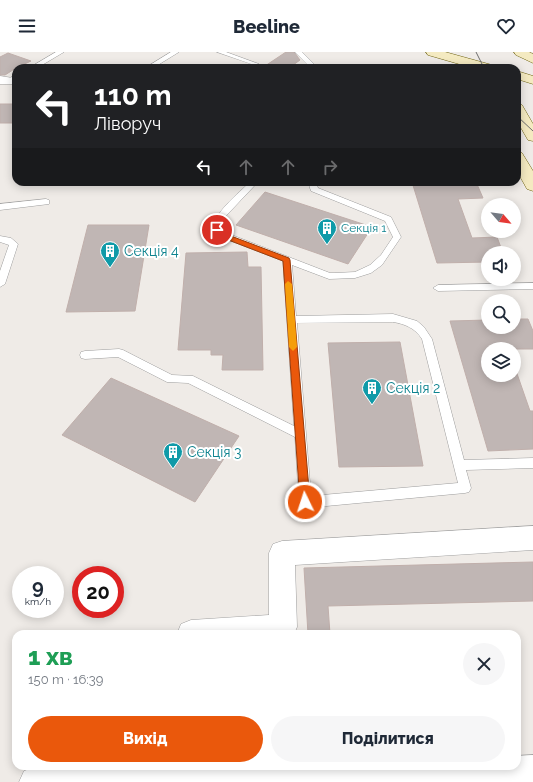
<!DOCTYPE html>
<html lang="uk">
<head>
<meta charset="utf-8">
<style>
  :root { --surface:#fff; --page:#f6f6f7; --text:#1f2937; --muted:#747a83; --accent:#ea580c }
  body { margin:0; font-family:Raleway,sans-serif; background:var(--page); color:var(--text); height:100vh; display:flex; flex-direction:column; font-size:15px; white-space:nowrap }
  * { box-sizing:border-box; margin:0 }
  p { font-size:13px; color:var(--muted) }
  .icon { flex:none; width:22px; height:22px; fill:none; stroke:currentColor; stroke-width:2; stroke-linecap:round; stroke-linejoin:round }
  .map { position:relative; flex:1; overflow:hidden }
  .details { position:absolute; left:12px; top:578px; width:509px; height:140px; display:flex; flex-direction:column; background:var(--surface); border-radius:12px; box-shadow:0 2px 10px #0003 }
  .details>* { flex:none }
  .banner { position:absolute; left:12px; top:12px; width:509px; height:122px; border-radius:12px; box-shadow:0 2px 10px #0003; background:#202124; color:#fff; overflow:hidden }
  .needle { width:26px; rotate:118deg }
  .controls { position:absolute; left:481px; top:146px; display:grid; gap:8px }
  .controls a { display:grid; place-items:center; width:40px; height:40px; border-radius:50%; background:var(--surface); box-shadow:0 2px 10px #0003; font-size:20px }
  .speed { position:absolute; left:12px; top:514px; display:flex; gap:8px; font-size:20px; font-weight:700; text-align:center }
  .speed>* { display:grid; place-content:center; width:52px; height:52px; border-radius:50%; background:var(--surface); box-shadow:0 2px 10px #0003; line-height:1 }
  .speed small { font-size:10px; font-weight:400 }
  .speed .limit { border:6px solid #d22; background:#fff; color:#111 }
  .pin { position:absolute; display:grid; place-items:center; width:34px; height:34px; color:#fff; margin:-17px; border:2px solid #fff; border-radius:50%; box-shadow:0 1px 4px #0007 }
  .me { position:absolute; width:44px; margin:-22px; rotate:356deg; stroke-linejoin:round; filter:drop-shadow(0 0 3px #0008) }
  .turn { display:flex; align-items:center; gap:14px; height:84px; padding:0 16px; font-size:18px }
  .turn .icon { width:52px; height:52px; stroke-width:2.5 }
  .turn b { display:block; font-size:28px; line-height:34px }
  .lanes { display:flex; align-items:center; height:38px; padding:0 16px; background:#0003; justify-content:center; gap:20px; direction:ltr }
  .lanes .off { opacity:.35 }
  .round { display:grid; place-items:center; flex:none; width:42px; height:42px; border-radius:21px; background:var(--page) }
  .summary { display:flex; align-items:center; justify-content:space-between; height:68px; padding:0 16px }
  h1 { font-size:24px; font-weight:800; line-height:30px; color:#1e9e55 }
  .action { display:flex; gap:8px; margin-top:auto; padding:8px 16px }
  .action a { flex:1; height:46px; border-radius:24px; background:var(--accent); color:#fff; font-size:16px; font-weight:800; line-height:46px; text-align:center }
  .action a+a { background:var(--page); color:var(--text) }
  header { display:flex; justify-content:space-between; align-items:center; height:52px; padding:0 16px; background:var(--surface); font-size:18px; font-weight:800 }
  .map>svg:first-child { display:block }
</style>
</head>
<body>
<header><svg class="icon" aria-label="menu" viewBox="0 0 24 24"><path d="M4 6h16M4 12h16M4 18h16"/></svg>Beeline<svg class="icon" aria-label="heart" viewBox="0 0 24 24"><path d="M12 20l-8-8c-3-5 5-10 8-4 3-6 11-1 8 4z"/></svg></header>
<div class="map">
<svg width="533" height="730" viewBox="0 0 533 730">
  <rect width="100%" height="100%" fill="#efebe7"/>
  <g fill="#c0b6b4" stroke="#c0afab">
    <path d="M 286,0 L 294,0 L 300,8 L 289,16 L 262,16 Z"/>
    <path d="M 8,1 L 31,9 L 16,16 L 5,23 L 0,23 L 0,5 Z"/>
    <path d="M 0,52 L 16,52 L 16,62 L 12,71 L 0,71 Z"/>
    <path d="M 412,130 L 476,130 L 483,146 L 458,147 L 472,186 L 497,185 L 503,201 L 488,201 L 488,210 L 437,211 Z"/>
    <path d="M 265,140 L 372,175 L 348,212 L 236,173 Z"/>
    <path d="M 88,173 L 149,173 L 135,259 L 66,260 Z"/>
    <path d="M 247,200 L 248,215 L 261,215 L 263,318 L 222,318 L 223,303 L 211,303 L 211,298 L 178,298 L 186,201 Z"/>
    <path d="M 514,267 L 528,267 L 533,279 L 533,297 L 488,297 L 488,323 L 514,323 L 514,313 L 530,359 L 533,359 L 533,397 L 488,399 L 450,269 L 488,268 L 488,275 L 514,275 Z"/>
    <path d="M 400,290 L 423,414 L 339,415 L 328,291 Z"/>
    <path d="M 111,326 L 239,384 L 195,450 L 62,383 Z"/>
    <path d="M 533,510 L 533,549 L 328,554 L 330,582 L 308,582 L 304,516 Z"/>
  </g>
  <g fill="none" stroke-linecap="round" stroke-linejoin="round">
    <g stroke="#9d9d9d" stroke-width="1">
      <g id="service">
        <path d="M 56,0 L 64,0 L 37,16 L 29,16 Z"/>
        <path d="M 171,0 L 179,0 L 153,16 L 145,16 Z"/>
        <path d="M 217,0 L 226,0 L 259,12 L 254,16 L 247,16 L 251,12 Z"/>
        <path d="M 295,0 L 302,0 L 314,12 L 311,16 L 304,16 L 307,12 Z"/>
        <path d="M 16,23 L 16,32 L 5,29 L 6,28 Z"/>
        <path d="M 250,130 L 258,130 L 224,166 L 221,177 L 224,180 L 330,221 L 335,221 L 355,220 L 370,213 L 381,203 L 393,185 L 385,169 L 311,139 L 308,130 L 316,130 L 318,136 L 391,165 L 401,185 L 382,213 L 371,221 L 355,226 L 329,227 L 292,213 L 296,264 L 393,262 L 417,269 L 424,275 L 432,287 L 464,408 L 533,406 L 533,416 L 466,418 L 471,436 L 469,440 L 465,441 L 305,456 L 301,454 L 299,450 L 295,385 L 188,331 L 167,330 L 118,305 L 85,307 L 81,306 L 80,303 L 81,300 L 85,299 L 119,297 L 123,298 L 172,323 L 193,324 L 294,374 L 283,209 L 218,184 L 213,178 C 213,161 238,142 250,130 ZM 393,270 C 405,272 415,276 422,287 L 458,431 L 311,444 L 297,271 Z"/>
        <path d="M 46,147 L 49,148 L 49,152 L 0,158 L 0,152 Z"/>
        <path d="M 0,184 L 11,186 L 18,192 L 5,232 L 0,235 L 0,219 L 9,193 L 0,190 Z"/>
        <path d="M 533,231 L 533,237 L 438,239 L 433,236 L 438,233 Z"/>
      </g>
    </g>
    <g stroke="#9d9d9d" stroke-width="1">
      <g id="minor">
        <path d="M 0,24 L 13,26 L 15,29 L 13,32 L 0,32 Z"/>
        <path d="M 533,474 L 533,498 L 295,513 L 297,575 L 294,582 L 177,582 L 181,572 L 191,568 L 269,563 L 269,501 L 273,492 L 282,489 Z"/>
        <path d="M 533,703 L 533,730 L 19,730 L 24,719 L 37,714 L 517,714 L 517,704 Z"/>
      </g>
    </g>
    <g stroke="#6e6210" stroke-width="1">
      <g id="secondary">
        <path d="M 426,0 L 445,0 L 492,13 L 493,16 L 473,16 L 428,3 Z"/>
        <path d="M 514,0 L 529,0 L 533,2 L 533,11 L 516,3 Z"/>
        <path d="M 517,19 L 533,24 L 533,32 L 517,27 Z"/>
        <path d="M 517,52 L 522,53 L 533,72 L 533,89 L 528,88 L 517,69 Z"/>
        <path d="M 517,99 L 522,101 L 533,119 L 533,139 L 527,137 L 517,119 Z"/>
      </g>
    </g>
    <use href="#service" fill="#fff" fill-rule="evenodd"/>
    <use href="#minor" fill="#fff" fill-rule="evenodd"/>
    <use href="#secondary" fill="#f4eac1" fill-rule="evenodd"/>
    <g stroke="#6e6e6e" stroke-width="1">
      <path d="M 476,0 L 484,16"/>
      <path d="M 517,64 L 533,79"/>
    </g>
  </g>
  <path fill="#ea580c" stroke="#983908" d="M 217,176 L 223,181 L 289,206 L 290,208 L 310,450 L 309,454 L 305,455 L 302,454 L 300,450 L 283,209 L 218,184 L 213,178 Z"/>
  <path fill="#f59e0b" d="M 288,229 L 292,232 L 297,295 L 293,299 L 289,295 L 285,232 Z"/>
  <defs>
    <g id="building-pin" transform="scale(1)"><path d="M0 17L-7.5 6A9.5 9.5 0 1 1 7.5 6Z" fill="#0f9aa8" stroke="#fff"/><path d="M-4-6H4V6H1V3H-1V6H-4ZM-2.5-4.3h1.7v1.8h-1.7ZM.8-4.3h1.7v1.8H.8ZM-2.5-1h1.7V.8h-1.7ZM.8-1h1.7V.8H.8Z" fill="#fff"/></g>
  </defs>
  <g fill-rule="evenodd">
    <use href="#building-pin" x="327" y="176"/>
    <use href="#building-pin" x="110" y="199"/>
    <use href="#building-pin" x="372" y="336"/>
    <use href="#building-pin" x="173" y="400"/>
  </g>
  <g text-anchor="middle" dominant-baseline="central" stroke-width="4" stroke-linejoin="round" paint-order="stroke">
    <g font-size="12" fill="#0d838f" stroke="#fff" text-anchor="start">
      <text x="341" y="176">Секція 1</text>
    </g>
    <g font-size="14" fill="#0d838f" stroke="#fff" text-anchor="start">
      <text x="124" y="199">Секція 4</text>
      <text x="386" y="336">Секція 2</text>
      <text x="187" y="400">Секція 3</text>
    </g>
  </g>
</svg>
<div class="controls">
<a><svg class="needle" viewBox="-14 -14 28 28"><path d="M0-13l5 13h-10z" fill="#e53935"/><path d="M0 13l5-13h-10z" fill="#747a83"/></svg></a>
<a><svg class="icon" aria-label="sound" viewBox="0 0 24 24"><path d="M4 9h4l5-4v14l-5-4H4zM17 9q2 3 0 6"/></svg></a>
<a><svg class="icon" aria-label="search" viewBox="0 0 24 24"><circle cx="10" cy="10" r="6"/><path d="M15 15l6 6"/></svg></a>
<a><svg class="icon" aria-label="layers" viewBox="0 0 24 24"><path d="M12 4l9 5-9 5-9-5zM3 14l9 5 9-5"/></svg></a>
</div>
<div class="speed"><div>9<small>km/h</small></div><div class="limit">20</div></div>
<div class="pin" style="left:217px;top:178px;background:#d93025"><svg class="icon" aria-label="arrive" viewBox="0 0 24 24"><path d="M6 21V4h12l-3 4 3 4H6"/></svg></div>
<svg class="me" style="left:305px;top:450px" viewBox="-20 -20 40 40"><circle r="17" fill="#ea580c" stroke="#fff" stroke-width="3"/><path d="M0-11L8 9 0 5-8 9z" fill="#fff"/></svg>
<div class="banner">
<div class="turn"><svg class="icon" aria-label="left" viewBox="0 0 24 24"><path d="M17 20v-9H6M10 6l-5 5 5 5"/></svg><div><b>110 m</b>Ліворуч</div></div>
<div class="lanes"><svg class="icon" aria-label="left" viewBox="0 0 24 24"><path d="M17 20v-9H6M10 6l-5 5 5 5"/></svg><svg class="icon off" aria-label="ahead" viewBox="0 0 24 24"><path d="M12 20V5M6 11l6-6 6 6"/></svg><svg class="icon off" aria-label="ahead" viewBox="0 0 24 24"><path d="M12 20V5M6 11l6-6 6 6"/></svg><svg class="icon off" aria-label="right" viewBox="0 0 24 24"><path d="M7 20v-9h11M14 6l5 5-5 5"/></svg></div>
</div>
<section class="details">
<div class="summary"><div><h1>1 хв</h1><p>150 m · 16:39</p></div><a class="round"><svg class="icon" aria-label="close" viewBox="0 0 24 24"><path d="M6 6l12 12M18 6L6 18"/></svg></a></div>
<div class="action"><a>Вихід</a><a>Поділитися</a></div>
</section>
</div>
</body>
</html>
